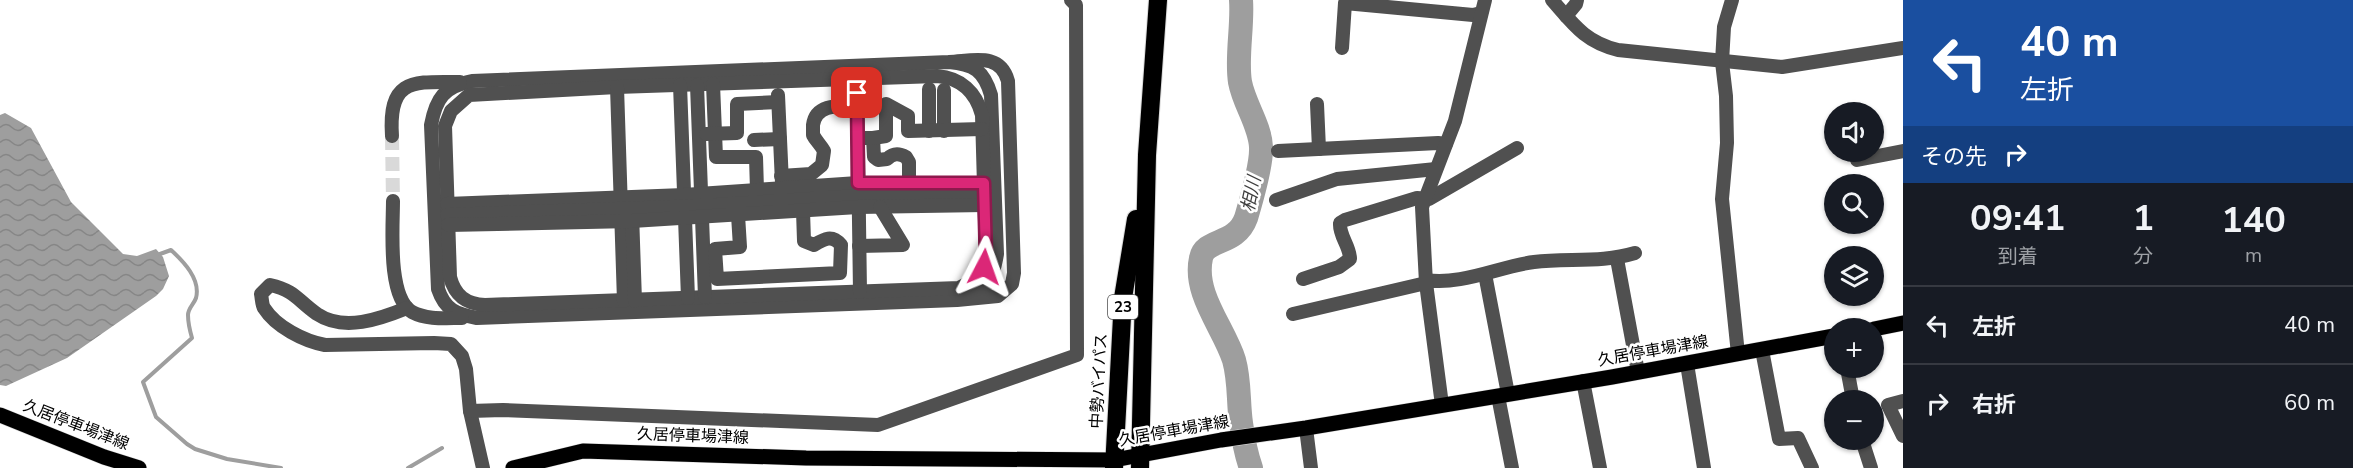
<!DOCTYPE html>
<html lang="ja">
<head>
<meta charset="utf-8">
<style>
  :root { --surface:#171b24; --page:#20242c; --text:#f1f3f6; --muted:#9ea1a6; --line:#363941 }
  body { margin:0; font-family:"Nunito Sans","Noto Sans JP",sans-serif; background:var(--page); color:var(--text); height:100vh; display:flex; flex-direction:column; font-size:22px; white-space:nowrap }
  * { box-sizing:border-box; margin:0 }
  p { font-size:20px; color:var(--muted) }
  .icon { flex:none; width:33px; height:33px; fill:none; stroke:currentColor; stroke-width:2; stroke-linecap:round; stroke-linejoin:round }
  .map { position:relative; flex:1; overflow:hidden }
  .drawer { display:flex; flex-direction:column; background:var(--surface); width:450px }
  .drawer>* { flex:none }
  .guide { background:#1a4fa0; color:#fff; overflow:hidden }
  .fabs { position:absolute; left:1824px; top:102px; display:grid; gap:12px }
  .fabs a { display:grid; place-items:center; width:60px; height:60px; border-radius:50%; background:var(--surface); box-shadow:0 2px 4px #0004; font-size:30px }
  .pin { position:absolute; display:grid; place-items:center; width:51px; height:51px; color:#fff; margin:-26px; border-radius:12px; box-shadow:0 3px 9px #0006 }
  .me { position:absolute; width:66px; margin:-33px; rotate:4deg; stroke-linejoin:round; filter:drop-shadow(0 0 4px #0008) }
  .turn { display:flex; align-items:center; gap:21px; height:126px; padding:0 18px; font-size:27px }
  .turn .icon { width:78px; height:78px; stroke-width:2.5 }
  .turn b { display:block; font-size:42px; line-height:51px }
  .then { display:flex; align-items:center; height:57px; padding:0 18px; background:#0003; gap:12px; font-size:22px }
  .eta { display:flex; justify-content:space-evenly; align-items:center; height:102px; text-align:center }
  .eta b { font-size:36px; font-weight:700; line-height:42px }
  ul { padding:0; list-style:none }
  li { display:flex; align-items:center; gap:18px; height:78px; padding:0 18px; border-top:2px solid var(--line) }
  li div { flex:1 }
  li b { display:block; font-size:22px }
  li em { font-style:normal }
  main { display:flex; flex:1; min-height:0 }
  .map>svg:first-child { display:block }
</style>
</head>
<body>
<main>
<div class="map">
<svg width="1903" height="468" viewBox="0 0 1903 468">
  <defs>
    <pattern id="water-waves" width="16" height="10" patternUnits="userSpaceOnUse" patternTransform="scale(1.5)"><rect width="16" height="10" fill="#9e9e9e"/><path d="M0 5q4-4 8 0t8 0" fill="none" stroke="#868686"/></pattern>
  </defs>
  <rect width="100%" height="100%" fill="#fff"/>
  <path fill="url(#water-waves)" d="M 5,113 L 31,128 L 71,202 L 123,254 L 137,256 L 156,249 L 163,257 L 169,276 L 163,289 L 156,296 L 67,358 L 6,386 L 0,385 L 0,115 Z"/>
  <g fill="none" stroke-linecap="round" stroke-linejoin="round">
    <g stroke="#9e9e9e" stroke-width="4">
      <path d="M 160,254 L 171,250 C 183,261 201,279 196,298 C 194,304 188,308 188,315 C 188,322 190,331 192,338 L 143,382 L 156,417 L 187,444 L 195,449 L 227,459 L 281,468"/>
      <path d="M 408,468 L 442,448"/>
    </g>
    <path stroke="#9e9e9e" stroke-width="24" d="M 1241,0 C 1243,26 1236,57 1240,82 C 1244,104 1260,125 1261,147 C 1262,165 1251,201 1246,218 C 1236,246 1205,238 1201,258 C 1193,294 1224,328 1234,360 C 1240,381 1238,402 1241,423 C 1243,438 1246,454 1251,468"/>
    <path stroke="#d9d9d9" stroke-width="14" stroke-dasharray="14 7" stroke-linecap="butt" d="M 392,136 L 393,201"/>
    <g stroke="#dbdbdb" stroke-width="16">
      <g id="major">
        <path d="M 1874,329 L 1903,323"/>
        <path d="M 0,415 L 104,457 L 139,468"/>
        <path d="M 513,468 L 583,451 L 806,458 L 1114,460 L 1221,440 L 1306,428 L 1612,377 L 1834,336"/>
      </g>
    </g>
    <g stroke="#dbdbdb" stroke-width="20">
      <g id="highway">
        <path d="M 1114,468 L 1123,298 L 1136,219"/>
        <path d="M 1140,468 L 1147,155 L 1158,0"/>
      </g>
    </g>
    <g stroke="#505050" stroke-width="14">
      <path d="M 1552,0 C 1573,24 1585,42 1618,50 L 1782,67 L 1903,48"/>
      <path d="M 1732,0 L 1724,27 L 1722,62 L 1726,96 L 1727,143 L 1722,199 L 1738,354"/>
      <path d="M 1566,16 L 1576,4 L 1577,0"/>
      <path d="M 1342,48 L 1345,3 L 1473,15 L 1481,13"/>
      <path d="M 949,62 C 973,61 1000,52 1008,81 L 1014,273 L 1012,284 L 998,296 L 957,300 L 477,318 C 456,314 445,310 438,289 L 431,125 C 436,98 444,87 472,81 L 949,62 C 974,64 984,71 991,95 L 997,254 C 992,284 986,292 957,300"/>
      <path d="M 937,76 C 961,78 976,92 982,115 L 986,256 C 983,273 974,280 959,288 L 485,305 C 466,304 455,296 450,277 L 445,126 L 451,111 L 469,95 L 617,87 Z"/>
      <path d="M 857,79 L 860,292"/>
      <path d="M 713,84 L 716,157 L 756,157 L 757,190"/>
      <path d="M 680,85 L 688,298"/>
      <path d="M 697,85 L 705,297"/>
      <path d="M 617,87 L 624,301"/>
      <path d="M 929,89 L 929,131"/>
      <path d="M 944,90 L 944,131"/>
      <path d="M 778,95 L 782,183"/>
      <path d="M 1317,104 L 1319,149"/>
      <path d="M 706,134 L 737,133 L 737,104 L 778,102"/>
      <path d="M 392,136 C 388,77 414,82 460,82"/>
      <path d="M 865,138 L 873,138 L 874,157 L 878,160 L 887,159 C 893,153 899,153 906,157 L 909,162 L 909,183"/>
      <path d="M 873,138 L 886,136 L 886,104 L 908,116 L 908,131 L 982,129"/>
      <path d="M 754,140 L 780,139"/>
      <path d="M 1278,151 L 1438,143 L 1446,144"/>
      <path d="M 1857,160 L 1903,151"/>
      <path d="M 781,176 L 811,174 L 822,165 L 824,151 C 821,145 816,141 813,135 C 813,132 813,128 813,125 C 816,103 840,106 857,106"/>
      <path d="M 1276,200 L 1337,179 L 1436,169"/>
      <path d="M 393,201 C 393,227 387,297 412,312 C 427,320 446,318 462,318"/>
      <path d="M 447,204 L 684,195 L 858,183 L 984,183"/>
      <path d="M 632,213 L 635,301"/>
      <path d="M 447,215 L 701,206 L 858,196 L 985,194"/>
      <path d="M 738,215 L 740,247 L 715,249 L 717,279 L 840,273 L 841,245 C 832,234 824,239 814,245 L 804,241 L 803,211"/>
      <path d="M 448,225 L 632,221 L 858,207 L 985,205"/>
      <path d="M 859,246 L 903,245 L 880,207"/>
      <path d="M 1617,259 L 1638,372"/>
      <path d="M 1485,274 L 1508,394"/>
      <path d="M 1303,279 L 1339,267 L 1350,259 C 1350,246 1339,236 1340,223 L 1345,220 L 1417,198 L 1429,199 L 1517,148"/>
      <path d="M 1426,280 C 1460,286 1501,266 1534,262 C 1568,258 1602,263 1635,253"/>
      <path d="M 407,308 C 380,319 344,332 317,314 C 297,300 296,291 270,285 L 261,294 C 262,299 262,305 264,308 C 276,327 304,341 325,345 L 434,343 L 451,344 L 462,356 L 466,369 L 470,411 L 483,468"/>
      <path d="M 1293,314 L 1426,283"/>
      <path d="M 1762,350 L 1779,439 L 1798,438 L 1812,468"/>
      <path d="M 1687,364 L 1704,468"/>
      <path d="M 1847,368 L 1853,400"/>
      <path d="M 1583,381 L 1600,468"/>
      <path d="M 1498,396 L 1512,468"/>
      <path d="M 1903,401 L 1888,405 L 1903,436"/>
      <path d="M 1442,405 L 1426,283 L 1422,207 L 1455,121 L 1485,0"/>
      <path d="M 470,411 L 503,410 L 878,425 L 1077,355 L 1076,5 L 1071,0"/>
      <path d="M 1306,428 L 1311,468"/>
      <path d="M 1862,440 L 1871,468"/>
    </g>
    <use href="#major" stroke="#000" stroke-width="15"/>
    <use href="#highway" stroke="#000" stroke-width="18"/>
  </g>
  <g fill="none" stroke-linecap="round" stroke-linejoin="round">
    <g stroke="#8e194d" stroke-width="15">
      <path id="route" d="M 857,93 L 858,183 L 984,183 L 986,256 L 984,267"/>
    </g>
    <use href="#route" stroke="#db2777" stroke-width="10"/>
  </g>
  <g text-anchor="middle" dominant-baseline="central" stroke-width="5" stroke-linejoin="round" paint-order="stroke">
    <rect fill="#fff" stroke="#4c4c4c" stroke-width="1.5" x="1108" y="295" width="30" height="24" rx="4.5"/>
    <g font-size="15" font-weight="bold" fill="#000">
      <text x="1123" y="307">23</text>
    </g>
    <g font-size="16" fill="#000" stroke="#fff">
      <text transform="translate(1653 351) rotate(-10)">久居停車場津線</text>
      <text transform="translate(1099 381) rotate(-87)">中勢バイパス</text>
      <text transform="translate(76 425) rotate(21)">久居停車場津線</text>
      <text transform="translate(1174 431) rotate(-10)">久居停車場津線</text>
      <text transform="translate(693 436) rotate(2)">久居停車場津線</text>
    </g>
    <g font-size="18" font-style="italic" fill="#3f3f3f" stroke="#fff">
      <text transform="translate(1251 194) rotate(-78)">相川</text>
    </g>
  </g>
</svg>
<div class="fabs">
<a><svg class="icon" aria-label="sound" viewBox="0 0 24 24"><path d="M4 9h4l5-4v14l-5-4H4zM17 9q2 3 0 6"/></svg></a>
<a><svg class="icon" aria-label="search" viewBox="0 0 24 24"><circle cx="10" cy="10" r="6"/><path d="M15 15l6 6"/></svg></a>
<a><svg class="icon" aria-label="layers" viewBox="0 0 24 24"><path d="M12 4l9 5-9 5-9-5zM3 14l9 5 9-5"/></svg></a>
<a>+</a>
<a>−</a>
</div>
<div class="pin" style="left:857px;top:93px;background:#d93025"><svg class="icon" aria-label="arrive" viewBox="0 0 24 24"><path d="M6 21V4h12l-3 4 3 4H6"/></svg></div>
<svg class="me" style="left:984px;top:267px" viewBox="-20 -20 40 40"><path d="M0-17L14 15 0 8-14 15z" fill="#db2777" stroke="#fff" stroke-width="4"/></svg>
</div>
<section class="drawer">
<div class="guide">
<div class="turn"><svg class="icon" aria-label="left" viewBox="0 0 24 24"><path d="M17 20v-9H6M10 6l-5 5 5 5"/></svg><div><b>40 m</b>左折</div></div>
<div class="then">その先<svg class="icon" aria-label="right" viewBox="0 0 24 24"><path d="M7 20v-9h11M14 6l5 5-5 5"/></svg></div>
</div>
<div class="eta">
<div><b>09:41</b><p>到着</p></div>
<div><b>1</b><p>分</p></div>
<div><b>140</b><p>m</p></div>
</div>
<ul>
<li><svg class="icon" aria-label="left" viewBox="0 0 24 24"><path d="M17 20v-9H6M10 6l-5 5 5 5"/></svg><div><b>左折</b></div><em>40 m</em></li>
<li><svg class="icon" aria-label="right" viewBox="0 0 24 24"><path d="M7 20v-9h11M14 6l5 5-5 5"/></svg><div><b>右折</b></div><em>60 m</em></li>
</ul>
</section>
</main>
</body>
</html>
